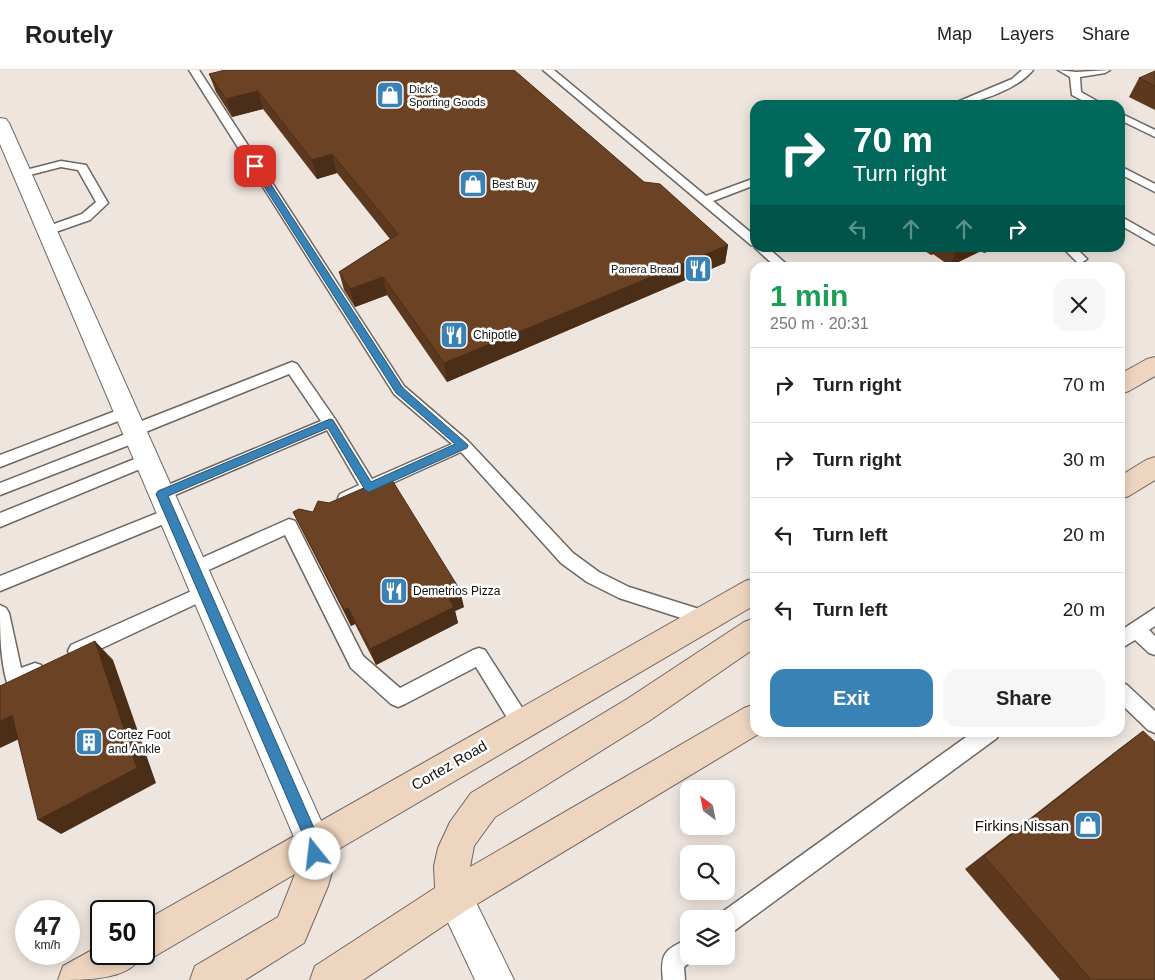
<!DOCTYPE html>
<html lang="en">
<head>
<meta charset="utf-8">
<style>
  :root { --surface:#fff; --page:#f6f6f6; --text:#222; --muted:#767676; --line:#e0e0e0; --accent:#3982b6 }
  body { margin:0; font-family:Helvetica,sans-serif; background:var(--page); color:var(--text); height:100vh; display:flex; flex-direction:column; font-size:19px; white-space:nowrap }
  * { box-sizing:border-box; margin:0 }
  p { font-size:16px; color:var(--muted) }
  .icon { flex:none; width:28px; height:28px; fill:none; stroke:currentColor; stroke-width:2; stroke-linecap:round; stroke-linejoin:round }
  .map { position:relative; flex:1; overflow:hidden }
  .drawer { position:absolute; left:750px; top:192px; width:375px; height:475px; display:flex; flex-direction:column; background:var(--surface); border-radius:15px; box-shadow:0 2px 12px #0003 }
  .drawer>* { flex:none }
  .banner { position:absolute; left:750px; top:30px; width:375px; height:152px; border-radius:15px; box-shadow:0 2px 12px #0003; background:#00695c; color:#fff; overflow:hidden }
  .needle { width:32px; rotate:328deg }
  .fabs { position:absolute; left:680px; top:710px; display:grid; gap:10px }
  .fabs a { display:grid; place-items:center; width:55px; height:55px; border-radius:10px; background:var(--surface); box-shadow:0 2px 12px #0003; font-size:25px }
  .speed { position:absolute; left:15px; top:830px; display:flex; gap:10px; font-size:25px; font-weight:700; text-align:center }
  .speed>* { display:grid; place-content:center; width:65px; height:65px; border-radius:50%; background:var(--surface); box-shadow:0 2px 12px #0003; line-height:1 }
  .speed small { font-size:12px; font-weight:400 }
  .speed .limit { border:2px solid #111; border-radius:8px; background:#fff; color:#111 }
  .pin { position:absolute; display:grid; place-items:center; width:42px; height:42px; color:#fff; margin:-21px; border-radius:10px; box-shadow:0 2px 8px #0006 }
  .me { position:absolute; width:55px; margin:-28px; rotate:344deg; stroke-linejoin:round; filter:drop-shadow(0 0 4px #0008) }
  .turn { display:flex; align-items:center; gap:18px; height:105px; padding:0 20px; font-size:22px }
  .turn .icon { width:65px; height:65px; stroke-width:2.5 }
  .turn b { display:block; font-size:35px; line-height:42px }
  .lanes { display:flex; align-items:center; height:48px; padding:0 20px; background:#0003; justify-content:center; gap:25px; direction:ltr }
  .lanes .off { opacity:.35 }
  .round { display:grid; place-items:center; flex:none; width:52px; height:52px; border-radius:15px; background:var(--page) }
  .overview { display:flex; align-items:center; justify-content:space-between; height:85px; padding:0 20px }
  h1 { font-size:30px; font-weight:800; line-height:38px; color:#1e9e55 }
  .button { display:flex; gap:10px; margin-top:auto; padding:10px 20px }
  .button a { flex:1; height:58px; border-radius:15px; background:var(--accent); color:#fff; font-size:20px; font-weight:800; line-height:58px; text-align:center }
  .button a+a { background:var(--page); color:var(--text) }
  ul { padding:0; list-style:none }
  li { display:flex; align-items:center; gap:15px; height:75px; padding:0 20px; border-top:1px solid var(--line) }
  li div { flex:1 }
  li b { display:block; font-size:19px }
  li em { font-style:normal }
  header { display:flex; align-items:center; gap:30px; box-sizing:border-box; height:70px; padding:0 25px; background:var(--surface); border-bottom:1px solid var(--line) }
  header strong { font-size:24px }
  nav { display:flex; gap:28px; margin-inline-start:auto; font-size:18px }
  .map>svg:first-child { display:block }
</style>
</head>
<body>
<header>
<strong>Routely</strong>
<nav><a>Map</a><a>Layers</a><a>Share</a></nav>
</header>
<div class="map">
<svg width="1155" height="910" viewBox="0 0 1155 910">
  <rect width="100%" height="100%" fill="#eee5de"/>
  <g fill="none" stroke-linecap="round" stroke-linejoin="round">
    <g stroke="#6e6660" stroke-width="3">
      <g id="lane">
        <path d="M 189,0 L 199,0 L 404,316 L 468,371 L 573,483 L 599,502 L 629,517 L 712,543 L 715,548 L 712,553 L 706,556 L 619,528 L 587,512 L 561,493 L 461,382 L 346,434 L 340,432 L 338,428 L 340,424 L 359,415 L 327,360 L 168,428 L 162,430 L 156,428 L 154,424 L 156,420 L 321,351 L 289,304 L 143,363 L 144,366 L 142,370 L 0,425 L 0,413 L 128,363 L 127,360 L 129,356 L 292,292 L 297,294 L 335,349 L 372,409 L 452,374 L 394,324 Z"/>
        <path d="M 543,0 L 554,0 L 706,126 L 755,108 L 755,115 L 713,131 L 755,166 L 755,176 L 751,175 Z"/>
        <path d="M 1022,0 L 1033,0 C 1018,19 974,35 950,35 L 1012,9 Z"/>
        <path d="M 1058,0 L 1076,2 L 1110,0 L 1105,3 L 1080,7 L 1081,22 L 1104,35 L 1091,35 L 1072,25 L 1070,7 Z"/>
        <path d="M 1120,43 L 1155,60 L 1155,67 L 1120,50 Z"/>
        <path d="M 61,91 L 86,95 L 108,133 L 90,150 L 47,165 L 41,161 L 43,158 L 82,144 L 96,132 L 78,100 L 61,97 L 22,107 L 16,104 L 18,102 Z"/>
        <path d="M 1120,96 L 1155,114 L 1155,122 L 1120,104 Z"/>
        <path d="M 1120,146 L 1155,166 L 1155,175 L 1120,155 Z"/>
        <path d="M 755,178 L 768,178 L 791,198 L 777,198 Z"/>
        <path d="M 1063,178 L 1076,178 L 1087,189 L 1081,193 L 1077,192 Z"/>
        <path d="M 126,337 L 131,338 L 133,342 L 131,346 L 0,397 L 0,385 Z"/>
        <path d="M 147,384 L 152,386 L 155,390 L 152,394 L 0,457 L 0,443 Z"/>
        <path d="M 170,438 L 176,439 L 178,444 L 176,449 L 0,521 L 0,506 Z"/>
        <path d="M 289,449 L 295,451 L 363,586 L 400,618 L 473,580 L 479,578 L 485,580 L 528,647 L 531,653 L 528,659 L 521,662 L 514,659 L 476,597 L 405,634 L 398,637 L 391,634 L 351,598 L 285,465 L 200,504 L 194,506 L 188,504 L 186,499 L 188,494 Z"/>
        <path d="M 205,515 L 211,517 L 214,522 L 211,527 L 83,587 L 77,589 L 71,587 L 68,581 L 71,575 Z"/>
        <path d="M 0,535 L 6,538 L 9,543 L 21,598 L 35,593 L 41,595 L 44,601 L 41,607 L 15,618 L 8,616 C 0,591 0,562 0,535 Z"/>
        <path d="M 1155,538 L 1155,556 L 1149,560 L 1155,566 L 1155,585 L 1149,583 L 1135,570 L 1120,579 L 1120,561 Z"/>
        <path d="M 1120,612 L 1127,615 L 1155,641 L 1155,663 L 1148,660 L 1120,633 Z"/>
        <path d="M 973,662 L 999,662 L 997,668 L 734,861 L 726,864 L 726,849 L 717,849 L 718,845 Z"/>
        <path d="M 689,869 L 689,886 L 698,886 L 684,897 L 685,910 L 663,910 C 660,884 664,879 689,869 Z"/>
      </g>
    </g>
    <g stroke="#6e6660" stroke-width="2">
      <g id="street">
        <path d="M 0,48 L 6,49 L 9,53 L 326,762 L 332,774 L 326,786 L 314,792 L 302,786 L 0,74 Z"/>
        <path d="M 454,809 L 467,814 L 514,910 L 475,910 L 436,827 L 441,814 Z"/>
      </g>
    </g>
    <g stroke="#6e6660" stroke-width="2">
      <g id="secondary">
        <path d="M 1155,287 L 1155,306 L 1129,321 L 1120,324 L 1120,304 L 1147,289 Z"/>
        <path d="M 1155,387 L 1155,410 L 1129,426 L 1120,429 L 1120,406 L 1146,390 Z"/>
        <path d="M 755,508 L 755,535 L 332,783 L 334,795 L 328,816 L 304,873 L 245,910 L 190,910 L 195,896 L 278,847 L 295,804 L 157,885 L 144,891 L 139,889 C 127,910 84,910 58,910 L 63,896 L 101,875 L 101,884 L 144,884 L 144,851 L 745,511 Z"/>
        <path d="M 755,548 L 755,578 L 649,651 L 495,747 L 474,776 L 470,797 L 744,638 L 755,634 L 755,662 L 762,662 L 467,840 L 363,910 L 310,910 L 315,896 L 435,818 L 434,796 L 438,778 L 450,752 L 471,723 L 627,629 L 744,552 Z"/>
      </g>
    </g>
    <use href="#lane" fill="#fff" fill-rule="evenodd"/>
    <use href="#street" fill="#fff" fill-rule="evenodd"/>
    <use href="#secondary" fill="#eed5bf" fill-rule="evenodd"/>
  </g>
  <g fill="#5c391e">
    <path d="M 1155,1 L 1155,40 L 1129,27 L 1139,8 Z"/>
    <path d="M 209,4 L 644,112 L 728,175 L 725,193 L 447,312 L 387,225 L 355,237 L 344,220 L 339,202 L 390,169 L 337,103 L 317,109 L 263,39 L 232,47 L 216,22 Z"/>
    <path d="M 920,178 L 996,178 L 984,183 L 981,181 L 950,196 L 933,184 L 931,185 Z"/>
    <path d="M 368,421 L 464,537 L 455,541 L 458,553 L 376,595 L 355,554 L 351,556 L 302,460 L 293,442 L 313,442 L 329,433 Z"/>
    <path d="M 1143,661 L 1155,910 L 1060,910 L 965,799 L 1120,678 Z"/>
  </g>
  <g fill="#4b2e18">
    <path d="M 258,21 L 263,39 L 232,47 L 226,29 Z"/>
    <path d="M 332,84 L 337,103 L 317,109 L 312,90 Z"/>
    <path d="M 728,175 L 725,193 L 447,312 L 444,293 Z"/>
    <path d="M 934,178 L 936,178 L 933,184 L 931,185 Z"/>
    <path d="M 958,178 L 983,178 L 981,181 L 950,196 Z"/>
    <path d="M 986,178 L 996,178 L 984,183 Z"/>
    <path d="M 383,207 L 387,225 L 355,237 L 350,219 Z"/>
    <path d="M 460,520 L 464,537 L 455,541 L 458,553 L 376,595 L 370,579 L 448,527 Z"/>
    <path d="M 348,538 L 355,554 L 351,556 L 344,540 Z"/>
    <path d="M 95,571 L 113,590 L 156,713 L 61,764 L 38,750 Z"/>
    <path d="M 12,645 L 34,662 L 0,678 L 0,651 Z"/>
  </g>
  <g fill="#6b4223" stroke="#4b2e18">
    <path d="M 225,0 L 514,0 L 644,112 L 660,114 L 728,175 L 444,293 L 383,207 L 350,219 L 339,202 L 398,164 L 332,84 L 312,90 L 258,21 L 226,29 L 209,4 Z"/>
    <path d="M 1155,1 L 1155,16 L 1139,8 Z"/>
    <path d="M 392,410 L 460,520 L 448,527 L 454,537 L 370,579 L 348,538 L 344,540 L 293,442 L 299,439 L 313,442 L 318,431 L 329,433 L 366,417 L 368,421 Z"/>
    <path d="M 95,571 L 137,698 L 38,750 L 12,645 L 0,651 L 0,616 Z"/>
    <path d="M 1143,661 L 1155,672 L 1155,910 L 1091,910 L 984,786 Z"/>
  </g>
  <path fill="#3982b6" stroke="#255476" d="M 252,94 L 259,96 L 403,318 L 468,375 L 467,378 L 369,422 L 365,420 L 328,358 L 168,426 L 321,774 L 322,784 L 320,789 L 315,792 L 310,789 L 307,774 L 156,424 L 158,421 L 330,349 L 333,350 L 371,412 L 455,374 L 396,323 L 251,96 Z"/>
  <defs>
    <g id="shop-square" transform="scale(1.4375)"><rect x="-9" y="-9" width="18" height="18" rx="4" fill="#3982b6" stroke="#fff"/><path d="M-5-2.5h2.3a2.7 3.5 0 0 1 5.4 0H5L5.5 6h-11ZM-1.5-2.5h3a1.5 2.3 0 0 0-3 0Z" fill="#fff"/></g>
    <g id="restaurant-square" transform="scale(1.4375)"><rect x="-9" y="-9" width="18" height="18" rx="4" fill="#3982b6" stroke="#fff"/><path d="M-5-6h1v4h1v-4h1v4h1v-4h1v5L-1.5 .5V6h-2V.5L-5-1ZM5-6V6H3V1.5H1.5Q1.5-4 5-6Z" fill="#fff"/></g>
    <g id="building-square" transform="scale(1.4375)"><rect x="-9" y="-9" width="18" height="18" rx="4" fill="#3982b6" stroke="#fff"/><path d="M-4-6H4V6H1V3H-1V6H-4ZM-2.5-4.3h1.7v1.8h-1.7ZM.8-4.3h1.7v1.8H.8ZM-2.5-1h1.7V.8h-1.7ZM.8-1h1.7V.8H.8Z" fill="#fff"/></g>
  </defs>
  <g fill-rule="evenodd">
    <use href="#shop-square" x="390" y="25"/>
    <use href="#shop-square" x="473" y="114"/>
    <use href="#restaurant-square" x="698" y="199"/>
    <use href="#restaurant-square" x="454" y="265"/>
    <use href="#restaurant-square" x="394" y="521"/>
    <use href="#building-square" x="89" y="672"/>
    <use href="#shop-square" x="1088" y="755"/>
  </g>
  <g text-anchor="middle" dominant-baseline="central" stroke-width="5" stroke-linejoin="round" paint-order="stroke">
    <g font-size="11" fill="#13100e" stroke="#fff" text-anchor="start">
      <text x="409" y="19">Dick's<tspan x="409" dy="13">Sporting Goods</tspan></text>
      <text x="492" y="114">Best Buy</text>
      <text x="679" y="199" text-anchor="end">Panera Bread</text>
    </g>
    <g font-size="12" fill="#13100e" stroke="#fff" text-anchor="start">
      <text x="473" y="265">Chipotle</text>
      <text x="413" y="521">Demetrios Pizza</text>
      <text x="108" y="665">Cortez Foot<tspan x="108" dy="14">and Ankle</tspan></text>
    </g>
    <g font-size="15" fill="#13100e" stroke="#fff">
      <text transform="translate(449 695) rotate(-30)">Cortez Road</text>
    </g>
    <g font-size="15" fill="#13100e" stroke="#fff" text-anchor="end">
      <text x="1069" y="755">Firkins Nissan</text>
    </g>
  </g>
</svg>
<div class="fabs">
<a><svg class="needle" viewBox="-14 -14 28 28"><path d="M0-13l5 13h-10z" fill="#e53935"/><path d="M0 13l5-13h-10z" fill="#767676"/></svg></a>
<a><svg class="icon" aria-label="search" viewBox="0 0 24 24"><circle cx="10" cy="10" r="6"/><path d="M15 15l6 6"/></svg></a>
<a><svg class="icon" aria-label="layers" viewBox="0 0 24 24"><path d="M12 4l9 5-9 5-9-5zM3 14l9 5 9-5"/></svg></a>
</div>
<div class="speed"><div>47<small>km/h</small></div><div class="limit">50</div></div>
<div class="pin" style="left:255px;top:96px;background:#d93025"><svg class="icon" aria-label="arrive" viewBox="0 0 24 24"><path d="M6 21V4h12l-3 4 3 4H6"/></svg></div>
<svg class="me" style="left:315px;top:784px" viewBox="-20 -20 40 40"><circle r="19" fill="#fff"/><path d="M0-13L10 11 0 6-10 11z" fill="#3982b6"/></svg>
<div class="banner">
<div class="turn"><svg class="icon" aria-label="right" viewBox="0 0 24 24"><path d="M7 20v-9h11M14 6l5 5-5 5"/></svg><div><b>70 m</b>Turn right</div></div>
<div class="lanes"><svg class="icon off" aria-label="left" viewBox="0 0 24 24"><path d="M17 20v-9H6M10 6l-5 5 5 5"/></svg><svg class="icon off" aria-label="ahead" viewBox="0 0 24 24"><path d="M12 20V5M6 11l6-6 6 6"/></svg><svg class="icon off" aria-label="ahead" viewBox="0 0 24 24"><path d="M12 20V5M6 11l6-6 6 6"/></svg><svg class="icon" aria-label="right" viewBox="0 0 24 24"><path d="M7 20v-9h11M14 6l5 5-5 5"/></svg></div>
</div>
<section class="drawer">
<div class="overview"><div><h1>1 min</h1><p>250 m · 20:31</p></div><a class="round"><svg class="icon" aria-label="close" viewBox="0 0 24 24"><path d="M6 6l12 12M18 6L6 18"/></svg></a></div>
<ul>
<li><svg class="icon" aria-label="right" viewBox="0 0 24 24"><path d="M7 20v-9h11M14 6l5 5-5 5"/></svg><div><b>Turn right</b></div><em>70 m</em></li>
<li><svg class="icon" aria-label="right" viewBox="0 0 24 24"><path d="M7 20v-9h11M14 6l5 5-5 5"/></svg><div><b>Turn right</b></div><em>30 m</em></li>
<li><svg class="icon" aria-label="left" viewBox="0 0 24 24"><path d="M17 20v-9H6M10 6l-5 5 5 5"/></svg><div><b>Turn left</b></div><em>20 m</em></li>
<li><svg class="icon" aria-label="left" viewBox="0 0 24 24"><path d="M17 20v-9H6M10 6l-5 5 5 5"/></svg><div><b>Turn left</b></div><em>20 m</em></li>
</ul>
<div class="button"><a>Exit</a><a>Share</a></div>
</section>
</div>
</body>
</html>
